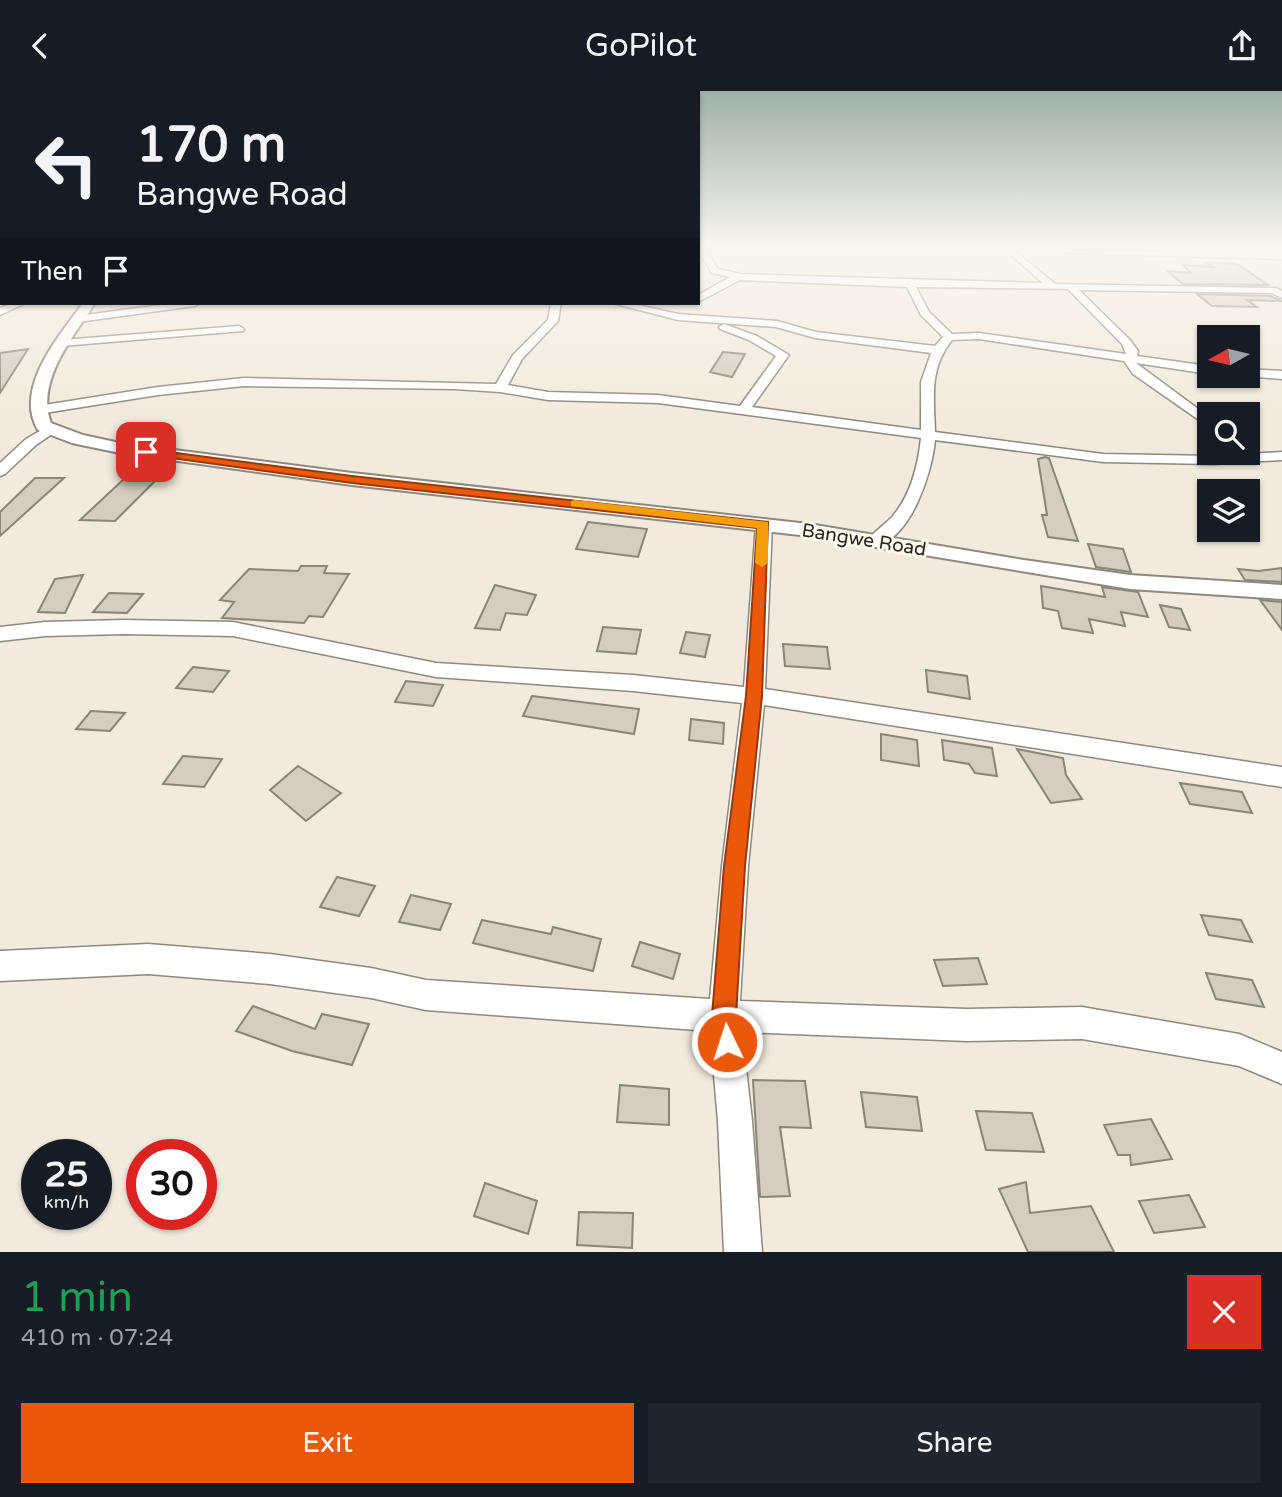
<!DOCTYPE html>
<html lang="en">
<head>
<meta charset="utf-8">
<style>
  :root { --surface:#171b24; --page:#20242c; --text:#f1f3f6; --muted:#9ea1a6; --accent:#ea580c }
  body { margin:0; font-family:"Varela Round",sans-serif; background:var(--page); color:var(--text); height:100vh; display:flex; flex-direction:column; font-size:26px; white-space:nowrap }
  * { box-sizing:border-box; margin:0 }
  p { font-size:23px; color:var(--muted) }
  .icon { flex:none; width:38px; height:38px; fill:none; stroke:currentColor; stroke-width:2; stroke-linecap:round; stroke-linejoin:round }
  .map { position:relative; height:1161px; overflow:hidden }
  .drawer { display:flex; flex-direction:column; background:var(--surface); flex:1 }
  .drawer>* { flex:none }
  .banner { position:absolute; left:0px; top:0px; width:700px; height:214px; box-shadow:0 2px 5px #0004; background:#171b24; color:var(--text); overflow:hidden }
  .needle { width:46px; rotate:262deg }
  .fabs { position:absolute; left:1197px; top:234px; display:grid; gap:14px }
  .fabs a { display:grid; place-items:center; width:63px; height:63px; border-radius:0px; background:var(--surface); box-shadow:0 2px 5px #0004; font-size:35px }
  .speed { position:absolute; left:21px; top:1048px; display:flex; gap:14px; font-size:35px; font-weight:700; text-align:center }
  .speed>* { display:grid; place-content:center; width:91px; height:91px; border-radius:50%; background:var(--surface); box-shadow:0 2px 5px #0004; line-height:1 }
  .speed small { font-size:18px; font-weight:400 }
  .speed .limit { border:10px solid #d22; background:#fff; color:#111 }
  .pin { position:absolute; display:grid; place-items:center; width:60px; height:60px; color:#fff; margin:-30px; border-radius:14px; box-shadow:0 4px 10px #0006 }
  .me { position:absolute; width:77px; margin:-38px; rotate:356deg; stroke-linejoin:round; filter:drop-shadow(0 0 5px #0008) }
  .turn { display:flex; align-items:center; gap:24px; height:147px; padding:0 21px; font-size:32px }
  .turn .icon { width:91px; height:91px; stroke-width:2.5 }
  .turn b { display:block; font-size:49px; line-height:60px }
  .then { display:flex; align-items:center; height:66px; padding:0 21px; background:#0003; gap:14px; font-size:26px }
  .round { display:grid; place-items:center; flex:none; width:74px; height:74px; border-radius:0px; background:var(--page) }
  .head { display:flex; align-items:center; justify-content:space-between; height:119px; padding:0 21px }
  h1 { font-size:42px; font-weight:600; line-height:52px; color:#1e9e55 }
  .button { display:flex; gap:14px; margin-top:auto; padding:14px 21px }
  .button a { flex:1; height:80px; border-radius:0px; background:var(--accent); color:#fff; font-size:28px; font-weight:600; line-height:80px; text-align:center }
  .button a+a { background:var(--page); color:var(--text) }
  header { display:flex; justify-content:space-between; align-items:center; height:91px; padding:0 21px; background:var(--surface); font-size:32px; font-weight:600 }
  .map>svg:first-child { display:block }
</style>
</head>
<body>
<header><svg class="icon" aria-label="back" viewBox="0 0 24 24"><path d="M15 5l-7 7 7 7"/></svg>GoPilot<svg class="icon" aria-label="share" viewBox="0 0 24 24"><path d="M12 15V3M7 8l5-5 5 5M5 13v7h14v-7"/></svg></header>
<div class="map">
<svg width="1282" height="1161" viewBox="0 0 1282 1161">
  <rect width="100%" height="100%" fill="#f1ebde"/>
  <g fill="#d4cdc1" stroke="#8a8579" stroke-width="2">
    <path d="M 1207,172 L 1237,173 L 1268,194 L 1183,193 L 1167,180 L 1191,182 L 1183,174 L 1213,176 Z"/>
    <path d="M 1197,203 L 1270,205 L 1282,210 L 1247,209 L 1257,216 L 1212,215 Z"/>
    <path d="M 28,258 L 0,302 L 0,262 Z"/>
    <path d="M 723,261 L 745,263 L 732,286 L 710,281 Z"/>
    <path d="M 1045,366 L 1049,367 L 1078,450 L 1048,446 L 1042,424 L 1047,424 L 1038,368 Z"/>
    <path d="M 35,387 L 64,387 L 0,445 L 0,421 Z"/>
    <path d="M 125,387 L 158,387 L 115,430 L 80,429 Z"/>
    <path d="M 588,431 L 647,438 L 638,466 L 576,458 Z"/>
    <path d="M 1088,453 L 1123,458 L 1131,481 L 1096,476 Z"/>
    <path d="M 301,475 L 327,475 L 324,482 L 349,483 L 323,526 L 309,525 L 304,532 L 222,527 L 234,511 L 220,509 L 249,478 L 298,480 Z"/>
    <path d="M 1282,477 L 1282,491 L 1245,489 L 1238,478 L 1258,480 Z"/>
    <path d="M 83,484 L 65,522 L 38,521 L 55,488 Z"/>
    <path d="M 495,494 L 536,504 L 527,524 L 506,522 L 500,539 L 475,537 Z"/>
    <path d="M 1041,495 L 1105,506 L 1102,496 L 1138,501 L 1148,526 L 1121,521 L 1125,535 L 1089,528 L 1093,542 L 1062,537 L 1058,520 L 1043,517 Z"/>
    <path d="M 109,502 L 143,503 L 127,522 L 93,521 Z"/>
    <path d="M 1260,509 L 1282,511 L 1282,539 Z"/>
    <path d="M 1160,514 L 1181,518 L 1190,539 L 1169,536 Z"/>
    <path d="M 603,536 L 641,539 L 636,563 L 597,560 Z"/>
    <path d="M 686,541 L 710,544 L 705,566 L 680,562 Z"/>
    <path d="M 783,553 L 827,556 L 830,578 L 785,575 Z"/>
    <path d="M 193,576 L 229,580 L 213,601 L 176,597 Z"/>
    <path d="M 926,579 L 967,585 L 970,608 L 928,601 Z"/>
    <path d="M 406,590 L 443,594 L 433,615 L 395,611 Z"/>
    <path d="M 532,605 L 639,618 L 634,643 L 523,625 Z"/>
    <path d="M 91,620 L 125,622 L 110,640 L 76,638 Z"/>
    <path d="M 691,628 L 724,632 L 723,653 L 689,649 Z"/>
    <path d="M 881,643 L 917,649 L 919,675 L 881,669 Z"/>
    <path d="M 942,649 L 992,657 L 997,685 L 975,682 L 969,673 L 944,669 Z"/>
    <path d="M 1017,658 L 1063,667 L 1066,684 L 1082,708 L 1051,712 Z"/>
    <path d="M 183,665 L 222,668 L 204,696 L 163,693 Z"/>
    <path d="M 298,675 L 341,702 L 306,730 L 270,699 Z"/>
    <path d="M 1180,692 L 1242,701 L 1252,722 L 1190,713 Z"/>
    <path d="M 337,786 L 375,795 L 359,825 L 320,816 Z"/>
    <path d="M 411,804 L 451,813 L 440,839 L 399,831 Z"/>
    <path d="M 1201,824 L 1241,829 L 1252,851 L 1209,844 Z"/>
    <path d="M 482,829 L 551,843 L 553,836 L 601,848 L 593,880 L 473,852 Z"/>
    <path d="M 640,851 L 680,863 L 673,888 L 632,875 Z"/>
    <path d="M 978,867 L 987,893 L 943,895 L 934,869 Z"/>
    <path d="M 1206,882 L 1252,889 L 1264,916 L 1216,908 Z"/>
    <path d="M 253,915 L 315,938 L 322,923 L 369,933 L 352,974 L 292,960 L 236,940 Z"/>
    <path d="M 753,989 L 805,990 L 811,1037 L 780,1036 L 790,1105 L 760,1106 Z"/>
    <path d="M 620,994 L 669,998 L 669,1034 L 617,1031 Z"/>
    <path d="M 861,1001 L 917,1006 L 922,1040 L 866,1036 Z"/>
    <path d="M 976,1020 L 1032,1022 L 1044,1061 L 986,1059 Z"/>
    <path d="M 1151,1028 L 1172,1068 L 1131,1074 L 1130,1064 L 1118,1064 L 1104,1034 Z"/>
    <path d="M 1026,1091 L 1030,1122 L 1091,1115 L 1114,1161 L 1028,1161 L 999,1098 Z"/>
    <path d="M 485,1092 L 537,1110 L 528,1143 L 474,1125 Z"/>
    <path d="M 1189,1104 L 1205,1136 L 1154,1142 L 1139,1110 Z"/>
    <path d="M 579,1121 L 633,1122 L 632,1157 L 577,1154 Z"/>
  </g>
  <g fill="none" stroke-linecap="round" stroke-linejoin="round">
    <g stroke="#8e887d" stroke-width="3">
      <g id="minor">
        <path d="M 698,159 L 705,159 L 718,178 L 741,183 L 1043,192 L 1005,159 L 1014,159 L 1055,193 L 1276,197 L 1282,200 L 1282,207 L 1271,202 L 1079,199 L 1130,249 L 1138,260 L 1137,265 L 1209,275 L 1209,283 L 1136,272 L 1209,326 L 1209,336 L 1133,283 L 1124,270 L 979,248 L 952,249 C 929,278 934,306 935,341 L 1103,363 L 1213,365 L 1282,361 L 1282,369 L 1213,373 L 1103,371 L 935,349 C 932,381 912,446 876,455 L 867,450 C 874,441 884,434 892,426 C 911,404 918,375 921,347 L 658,312 L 548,309 L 500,301 L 455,298 L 244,295 L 158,304 L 38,323 L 31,319 L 38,315 L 158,296 L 244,287 L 496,293 L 513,264 L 548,229 L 551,212 L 561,212 L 558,230 L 522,268 L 508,294 L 548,301 L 658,304 L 740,315 L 776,265 L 749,249 L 720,238 L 719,236 L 724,233 L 757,245 L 789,264 L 752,316 L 921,339 L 921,291 L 931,262 L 815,247 L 776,236 L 678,229 L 612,212 L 629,212 L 678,223 L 777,230 L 816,241 L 935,255 L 943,246 L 921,224 L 907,196 L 740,189 L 698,211 L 698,204 L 730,186 L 712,182 ZM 916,196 L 1068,198 L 1122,253 L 1126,263 L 979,242 L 952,243 L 929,221 Z"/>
        <path d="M 1061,159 L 1282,162 L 1282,168 L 1065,162 Z"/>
        <path d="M 13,212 L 26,212 L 0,224 L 0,217 Z"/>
        <path d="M 175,212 L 200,212 L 195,215 L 78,231 L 73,228 L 78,225 Z"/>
        <path d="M 239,235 L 244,238 L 243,240 L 62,255 L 56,252 L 62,249 Z"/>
        <path d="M 1248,278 L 1282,280 L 1282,288 L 1246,285 Z"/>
        <path d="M 50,334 L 57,338 L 55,341 L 36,354 L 5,383 L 0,385 L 0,372 L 26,348 Z"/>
        <path d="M 764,428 L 772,433 L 765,598 L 1282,676 L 1282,696 L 764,614 L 748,775 L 740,910 L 967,918 L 1082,916 L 1239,943 L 1282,961 L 1282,993 L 1239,975 L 1082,948 L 967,950 L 742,941 L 752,1030 L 762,1161 L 724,1161 L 718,1030 L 710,940 L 426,919 L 371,907 L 270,893 L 148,883 L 0,890 L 0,860 L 148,853 L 270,863 L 371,877 L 426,889 L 710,908 L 722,775 L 742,612 L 633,600 L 436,586 L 233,545 L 124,543 L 45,545 L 0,550 L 0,536 L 45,531 L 124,529 L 233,531 L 436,572 L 633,584 L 744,596 L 756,433 Z"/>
      </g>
    </g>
    <g stroke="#8e887d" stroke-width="4">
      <path id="tertiary" d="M 83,212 L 95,212 C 74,245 35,290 51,332 L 83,344 L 120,352 L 352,382 L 809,433 L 1024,469 L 1130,484 L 1282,494 L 1282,508 L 1130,498 L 809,445 L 352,394 L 120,362 L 72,352 L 38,339 C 13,297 60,244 83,212 Z"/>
    </g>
    <use href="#minor" fill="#fff" fill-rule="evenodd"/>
    <use href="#tertiary" fill="#fff" fill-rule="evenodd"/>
  </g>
  <linearGradient id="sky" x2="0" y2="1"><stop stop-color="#a0b0a9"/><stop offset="0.49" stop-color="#f9f6f0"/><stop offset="1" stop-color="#f9f6f0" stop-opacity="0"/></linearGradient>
  <rect width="1282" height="322" fill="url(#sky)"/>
  <path fill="#ea580c" stroke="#983908" stroke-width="2" d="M 146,358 L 352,385 L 768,431 L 762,605 L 745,775 L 736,925 L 739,951 L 735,960 L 727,963 L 718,960 L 712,925 L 724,775 L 746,605 L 757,437 L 352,392 L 142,363 L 142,359 Z"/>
  <path fill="#f59e0b" d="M 575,409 L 768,431 L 768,472 L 762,476 L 755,472 L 757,437 L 571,415 L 571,410 Z"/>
  <g text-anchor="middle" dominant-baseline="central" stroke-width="6" stroke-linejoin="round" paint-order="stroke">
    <g font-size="19" fill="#26241f" stroke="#fef8eb">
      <text transform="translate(864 449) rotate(9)">Bangwe Road</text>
    </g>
  </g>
</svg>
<div class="fabs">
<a><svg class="needle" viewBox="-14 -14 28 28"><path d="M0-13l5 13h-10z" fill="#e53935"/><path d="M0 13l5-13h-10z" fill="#9ea1a6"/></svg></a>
<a><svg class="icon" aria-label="search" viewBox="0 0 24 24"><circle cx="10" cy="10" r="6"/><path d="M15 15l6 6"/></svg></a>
<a><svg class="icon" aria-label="layers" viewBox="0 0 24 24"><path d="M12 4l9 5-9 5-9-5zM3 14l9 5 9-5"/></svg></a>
</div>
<div class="speed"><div>25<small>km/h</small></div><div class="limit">30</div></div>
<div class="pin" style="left:146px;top:361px;background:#d93025"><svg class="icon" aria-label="arrive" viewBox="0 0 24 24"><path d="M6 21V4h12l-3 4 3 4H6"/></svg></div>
<svg class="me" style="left:727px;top:951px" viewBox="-20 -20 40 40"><circle r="17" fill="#ea580c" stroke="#fff" stroke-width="3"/><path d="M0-11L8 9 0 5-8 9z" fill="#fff"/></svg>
<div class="banner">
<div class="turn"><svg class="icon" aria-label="left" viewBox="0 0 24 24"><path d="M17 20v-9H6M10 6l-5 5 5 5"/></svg><div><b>170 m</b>Bangwe Road</div></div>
<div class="then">Then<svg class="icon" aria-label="arrive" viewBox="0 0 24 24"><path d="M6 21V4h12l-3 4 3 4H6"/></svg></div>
</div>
</div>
<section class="drawer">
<div class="head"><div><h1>1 min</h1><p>410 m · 07:24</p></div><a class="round" style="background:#d93025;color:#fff"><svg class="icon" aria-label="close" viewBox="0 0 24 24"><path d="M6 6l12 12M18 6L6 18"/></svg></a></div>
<div class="button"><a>Exit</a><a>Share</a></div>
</section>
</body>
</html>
